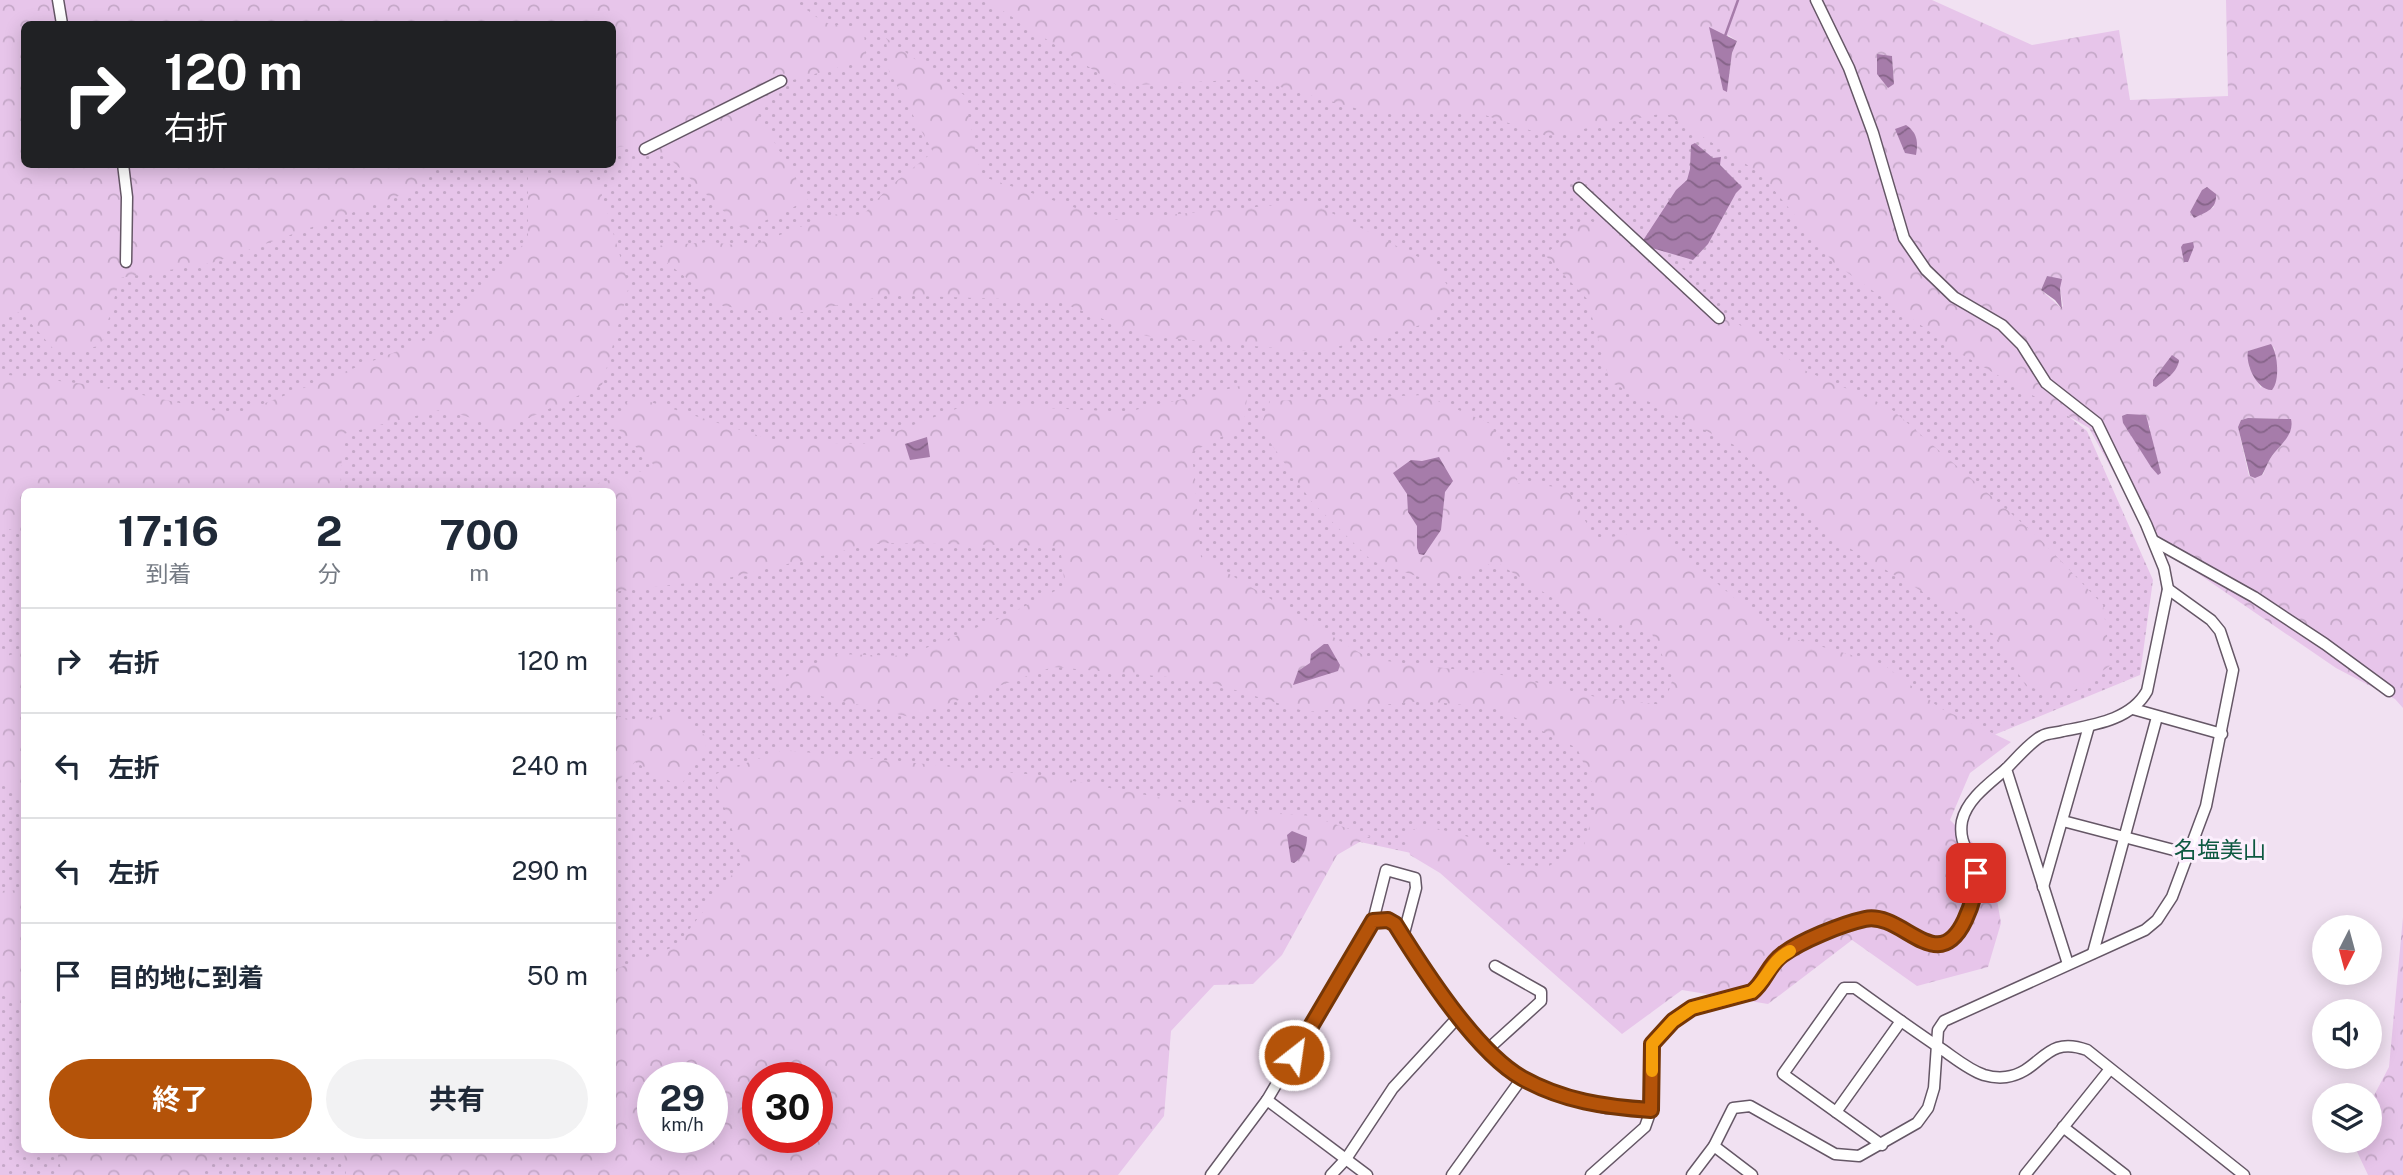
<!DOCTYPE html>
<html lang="ja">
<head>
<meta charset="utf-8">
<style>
  :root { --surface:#fff; --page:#f2f2f3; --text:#1f2937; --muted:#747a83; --line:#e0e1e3; --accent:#b45309 }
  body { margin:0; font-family:"Public Sans","Noto Sans JP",sans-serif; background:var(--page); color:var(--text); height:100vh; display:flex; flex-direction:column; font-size:26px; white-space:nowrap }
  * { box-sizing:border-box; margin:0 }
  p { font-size:23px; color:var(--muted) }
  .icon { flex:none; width:38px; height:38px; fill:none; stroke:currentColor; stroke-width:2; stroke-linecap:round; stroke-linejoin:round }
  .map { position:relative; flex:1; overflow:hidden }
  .panel { position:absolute; left:21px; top:488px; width:595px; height:665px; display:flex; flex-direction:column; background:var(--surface); border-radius:10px; box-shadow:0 4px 18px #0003 }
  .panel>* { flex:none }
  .banner { position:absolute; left:21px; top:21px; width:595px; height:147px; border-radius:10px; box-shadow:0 4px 18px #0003; background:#202124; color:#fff; overflow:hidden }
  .needle { width:46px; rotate:186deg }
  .fabs { position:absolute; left:2312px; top:915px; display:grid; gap:14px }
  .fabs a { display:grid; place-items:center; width:70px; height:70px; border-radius:50%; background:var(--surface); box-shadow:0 4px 18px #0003; font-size:35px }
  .speed { position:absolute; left:637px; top:1062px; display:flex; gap:14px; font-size:35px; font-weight:700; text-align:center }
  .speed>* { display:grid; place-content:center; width:91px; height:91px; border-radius:50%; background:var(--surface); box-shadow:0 4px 18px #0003; line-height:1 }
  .speed small { font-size:18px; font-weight:400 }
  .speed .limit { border:10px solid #d22; background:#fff; color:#111 }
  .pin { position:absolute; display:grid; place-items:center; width:60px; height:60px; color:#fff; margin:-30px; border-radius:14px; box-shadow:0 4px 10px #0006 }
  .me { position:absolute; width:77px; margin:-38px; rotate:30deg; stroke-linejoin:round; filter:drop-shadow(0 0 5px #0008) }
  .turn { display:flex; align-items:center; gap:24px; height:147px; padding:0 28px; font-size:32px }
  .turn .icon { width:91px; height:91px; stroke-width:2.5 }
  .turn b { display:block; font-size:49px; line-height:60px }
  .eta { display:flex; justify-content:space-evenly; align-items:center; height:119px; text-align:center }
  .eta b { font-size:42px; font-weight:700; line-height:49px }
  .cta { display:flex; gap:14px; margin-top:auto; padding:14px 28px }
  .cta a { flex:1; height:80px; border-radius:42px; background:var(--accent); color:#fff; font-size:28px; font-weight:700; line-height:80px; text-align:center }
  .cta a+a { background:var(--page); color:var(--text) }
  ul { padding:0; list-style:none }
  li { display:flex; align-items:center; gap:21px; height:105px; padding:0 28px; border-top:2px solid var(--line) }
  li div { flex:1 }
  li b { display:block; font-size:26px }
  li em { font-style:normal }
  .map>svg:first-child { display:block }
</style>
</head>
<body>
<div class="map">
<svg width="2403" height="1175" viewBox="0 0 2403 1175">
  <defs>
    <pattern id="grass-dots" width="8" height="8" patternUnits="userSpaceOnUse" patternTransform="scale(1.75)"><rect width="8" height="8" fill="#e7c5ea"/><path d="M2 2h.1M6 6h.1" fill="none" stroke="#c5a8c8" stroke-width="1.8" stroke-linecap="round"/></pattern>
    <pattern id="forest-crowns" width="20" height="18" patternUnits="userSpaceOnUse" patternTransform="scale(1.75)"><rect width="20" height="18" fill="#e7c5ea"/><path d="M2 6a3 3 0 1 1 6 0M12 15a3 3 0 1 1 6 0" fill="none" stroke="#c5a8c8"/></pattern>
    <pattern id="water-waves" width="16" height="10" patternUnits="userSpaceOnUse" patternTransform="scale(1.75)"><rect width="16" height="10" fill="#a67caa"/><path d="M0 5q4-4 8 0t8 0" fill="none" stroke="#866489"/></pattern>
  </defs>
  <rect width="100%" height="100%" fill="#f1e1f2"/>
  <path fill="url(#grass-dots)" d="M 719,0 L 1184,0 L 1669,99 L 2087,431 L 2153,580 L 2140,675 L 1605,895 L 1328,835 L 705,945 L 613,974 L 612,492 L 24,492 L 24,1150 L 385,1150 L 395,1175 L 0,1175 L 0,186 L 227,165 L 612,164 L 613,93 Z"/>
  <g fill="url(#forest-crowns)" fill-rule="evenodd">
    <path d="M 0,0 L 794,0 L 823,22 L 864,31 L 866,60 L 767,87 L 758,114 L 808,200 L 744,231 L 666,155 L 631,145 L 613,148 L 612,24 L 24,24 L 24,164 L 431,165 L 415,190 L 212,263 L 120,278 L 101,346 L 56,352 L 21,312 L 0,317 Z"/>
    <path d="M 986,0 L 1932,0 L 2032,45 L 2119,30 L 2130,100 L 2228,96 L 2226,0 L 2403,0 L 2403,708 L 2395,699 L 2336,668 L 2152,542 L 2089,428 L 1961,354 L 1834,263 L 1760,173 L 1665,113 L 1547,136 L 1473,111 L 1376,114 L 1252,79 L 1118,86 ZM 1728,35 L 1737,41 L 1732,53 L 1727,92 ZM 1877,55 L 1892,56 L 1894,84 ZM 2202,191 L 2214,207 L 2194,218 L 2190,212 ZM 2047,276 L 2060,288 L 2063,306 L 2061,308 L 2041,290 ZM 2271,345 L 2275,349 L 2261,388 L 2249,367 L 2248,351 ZM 2248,418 L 2290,419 C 2293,438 2279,445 2270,459 C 2267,464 2265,470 2263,475 L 2249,476 L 2238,427 L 2241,420 ZM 2123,423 L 2150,426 L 2150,434 L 2161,473 Z"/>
    <path d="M 886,38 L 964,95 L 981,176 L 1111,220 L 1310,202 L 1434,265 L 1457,300 L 1421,325 L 1317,352 L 1146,336 L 1057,301 L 891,295 L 787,315 L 723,306 L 658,256 L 656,246 L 711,242 L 749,247 L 833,214 L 860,218 L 889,187 L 933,152 L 889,71 Z"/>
    <path d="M 595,172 L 629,286 L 602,385 L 504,429 L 444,409 L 343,434 L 340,492 L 24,492 L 24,534 L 0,526 L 0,374 L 101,386 L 235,415 L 441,334 L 528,239 L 528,177 Z"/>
    <path d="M 1585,218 L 1686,271 L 1701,298 L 1806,371 L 1889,407 L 2037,536 L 2103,605 L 2111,665 L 2065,697 L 2026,686 L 1995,635 L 1829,536 L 1734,445 L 1610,382 L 1587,299 L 1545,255 Z"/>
    <path d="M 1249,384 L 1243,426 L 1192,452 L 1201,557 L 1370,659 L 1510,676 L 1596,697 L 1664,705 L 1673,678 L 1652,634 L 1565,606 L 1496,562 L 1437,583 L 1372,561 L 1311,501 L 1260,428 L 1270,401 L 1424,395 L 1491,424 L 1518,483 L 1567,488 L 1596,540 L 1653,529 L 1777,634 L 1883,664 L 1940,708 L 2011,742 L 1970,773 L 1950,820 L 1990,860 L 2001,923 L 1988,967 L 1917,986 L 1852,940 L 1768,1004 L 1682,990 L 1622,1034 L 1440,873 L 1410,855 L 1405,833 L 1424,825 L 1469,837 L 1507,865 L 1549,866 L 1584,845 L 1598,797 L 1577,748 L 1495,708 L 1423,701 L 1307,712 L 1202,680 L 1053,667 L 910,717 L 770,684 L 836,654 L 906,656 L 1003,617 L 1065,586 L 1060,546 L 877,543 L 728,578 L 613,592 L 612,492 L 566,492 L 656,467 L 613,424 L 631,396 L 776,441 L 863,444 L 969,404 L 1126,412 Z"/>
    <path d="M 24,651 L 24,794 L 0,784 L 0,658 Z"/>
    <path d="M 673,713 L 710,739 L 680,787 L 635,762 L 613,787 L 613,715 L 636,721 Z"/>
    <path d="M 783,750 L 1047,776 L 1203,806 L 1311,816 L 1370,836 L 1337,855 L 1282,955 L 1253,984 L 1214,985 L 1171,1031 L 1164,1116 L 1118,1175 L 346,1175 L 344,1150 L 612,1150 L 613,970 L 676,946 L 743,861 L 713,775 ZM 653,1078 L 712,1078 L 712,1138 L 653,1138 ZM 758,1078 L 817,1078 L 817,1138 L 758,1138 Z"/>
    <path d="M 24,890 L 24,1009 L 0,992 L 0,891 Z"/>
    <path d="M 2403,917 L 2403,1175 L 2368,1175 L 2352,1141 L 2370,1141 L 2370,1103 L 2389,1067 Z"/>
    <path d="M 57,1150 L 215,1150 L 204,1168 L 204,1175 L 62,1175 Z"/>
  </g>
  <g fill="url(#water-waves)">
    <path d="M 1709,27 L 1737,41 L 1732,53 L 1727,92 L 1723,90 Z"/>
    <path d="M 1877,54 L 1892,56 L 1894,84 L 1888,88 L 1877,74 Z"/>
    <path d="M 1906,125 C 1918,133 1918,143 1916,155 L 1905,153 L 1895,129 Z"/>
    <path d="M 1695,143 L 1713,158 L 1721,157 L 1720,165 L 1742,187 L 1736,193 L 1708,244 L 1693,260 L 1645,246 L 1642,242 L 1676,190 L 1687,180 L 1690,169 L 1691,145 Z"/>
    <path d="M 2207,187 L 2216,194 C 2217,209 2207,212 2194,218 L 2190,212 L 2202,190 Z"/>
    <path d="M 2193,242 L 2194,247 L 2188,262 L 2184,262 L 2181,247 L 2183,244 Z"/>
    <path d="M 2047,276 L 2062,279 L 2060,288 L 2062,309 L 2055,300 L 2041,290 Z"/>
    <path d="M 2271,344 C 2278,354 2280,381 2272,390 C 2257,391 2245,364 2248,351 Z"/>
    <path d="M 2172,355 L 2179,360 C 2178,372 2165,380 2156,387 L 2153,386 L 2153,380 Z"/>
    <path d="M 2127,414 L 2146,415 L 2161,473 L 2158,475 L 2151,467 L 2123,423 L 2122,416 Z"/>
    <path d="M 2248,418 L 2291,419 C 2295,436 2278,446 2270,459 C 2267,464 2265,470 2262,475 L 2255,478 L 2250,476 L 2238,427 L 2241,420 Z"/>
    <path d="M 927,437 L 930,457 L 910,460 L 905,444 Z"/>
    <path d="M 1439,457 L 1453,481 L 1445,492 L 1441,530 L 1424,555 L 1419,554 L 1417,548 L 1417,526 L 1408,512 L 1407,494 L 1393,473 L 1411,460 L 1422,461 Z"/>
    <path d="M 1324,644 L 1328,644 L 1340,665 L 1338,671 L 1293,685 L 1298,671 L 1310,663 L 1311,654 Z"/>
    <path d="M 1292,831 L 1307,837 C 1307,847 1303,858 1294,863 L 1291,862 L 1287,835 Z"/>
  </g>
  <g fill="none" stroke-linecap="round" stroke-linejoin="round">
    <path stroke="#a67caa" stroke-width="2.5" d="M 1725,36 L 1738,0"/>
    <g stroke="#655766" stroke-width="13">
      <g id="minor">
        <path d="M 58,0 L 62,24"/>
        <path d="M 1816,0 L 1849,68 L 1873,133 L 1904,238 L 1926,270 L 1954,297 L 2002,325 L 2022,345 L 2046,383 L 2097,423 L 2146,524 L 2164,568 L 2168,589 L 2147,691 C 2131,720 2093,725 2063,731 C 2056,733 2047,733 2042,736 C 2031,741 2015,760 2006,769 L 2068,964"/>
        <path d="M 645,149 L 781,81"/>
        <path d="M 123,164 L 127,197 L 126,262"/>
        <path d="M 1579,188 L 1719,318"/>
        <path d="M 2154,541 L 2254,597 L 2325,644 L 2389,691"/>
        <path d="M 2133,709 L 2222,734"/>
        <path d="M 2063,821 L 2189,854"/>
        <path d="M 2043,887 L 2089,726"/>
        <path d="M 1373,921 C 1389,917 1395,924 1403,937"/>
        <path d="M 2093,953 L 2157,717"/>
        <path d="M 1487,1050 L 1541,1001 L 1541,992 L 1495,966"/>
        <path d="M 1267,1100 L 1367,1175"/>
        <path d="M 1836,1112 L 1901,1021"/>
        <path d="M 2063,1127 L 2125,1175"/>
        <path d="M 1882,1145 L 1783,1074 L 1844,988 L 1855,988 C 1884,1009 1913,1030 1943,1050 C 1956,1059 1969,1070 1984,1075 C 1991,1077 1999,1078 2006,1077 C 2042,1072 2044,1034 2087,1050 L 2244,1175"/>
        <path d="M 1714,1146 L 1752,1175"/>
        <path d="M 1211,1175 L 1267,1100 L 1373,921 L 1386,870 L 1415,878 L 1416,888 L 1403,937 L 1459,1016 L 1487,1050 L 1522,1078 L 1575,1100 L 1606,1108 L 1651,1110"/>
        <path d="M 1331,1175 L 1346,1159 L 1393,1088 L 1459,1016"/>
        <path d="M 1452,1175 L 1522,1078"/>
        <path d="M 1591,1175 L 1645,1127 L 1651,1110 L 1652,1044 L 1673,1021 L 1692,1008 L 1752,992 C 1765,982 1768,965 1781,955 C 1799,942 1847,922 1869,918 C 1898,914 1923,960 1952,939 C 1959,934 1962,925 1966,917 C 1972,904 1980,886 1976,871 C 1970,852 1958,843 1962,821 C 1967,799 1990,783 2006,769"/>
        <path d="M 1692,1175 L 1714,1146 L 1733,1108 L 1750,1106 L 1835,1154 L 1859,1156 L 1917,1123 L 1928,1108 L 1934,1088 L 1938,1030 L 1944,1021 L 2145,930 L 2157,920 L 2172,897 L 2206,806 L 2233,670 L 2220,631 L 2211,620 L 2168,589"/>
        <path d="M 2025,1175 L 2110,1069"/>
      </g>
    </g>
    <use href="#minor" stroke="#fff" stroke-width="10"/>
  </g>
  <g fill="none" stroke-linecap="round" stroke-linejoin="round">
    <g stroke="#753606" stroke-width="18">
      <path id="route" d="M 1294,1055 L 1373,921 L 1388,920 L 1395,924 C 1423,969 1476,1052 1522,1078 C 1563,1101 1605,1107 1651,1110 L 1652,1044 L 1673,1021 L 1692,1008 L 1752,992 C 1765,982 1768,965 1782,955 C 1800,941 1842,924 1865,919 C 1903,911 1937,979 1965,920 C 1972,905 1977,890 1976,873"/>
    </g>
    <use href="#route" stroke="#b45309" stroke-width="12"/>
    <path stroke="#f59e0b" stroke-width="12" d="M 1652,1071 L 1652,1044 L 1673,1021 L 1692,1008 L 1752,992 C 1767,980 1771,960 1790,951"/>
  </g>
  <g text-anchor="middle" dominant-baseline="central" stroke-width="6" stroke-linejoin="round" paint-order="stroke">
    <g font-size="23" fill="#0e5941" stroke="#fceffd">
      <text x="2220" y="849">名塩美山</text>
    </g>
  </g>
</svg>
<div class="fabs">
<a><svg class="needle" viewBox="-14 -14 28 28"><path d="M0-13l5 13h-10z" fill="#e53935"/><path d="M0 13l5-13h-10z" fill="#747a83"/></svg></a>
<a><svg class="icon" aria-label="sound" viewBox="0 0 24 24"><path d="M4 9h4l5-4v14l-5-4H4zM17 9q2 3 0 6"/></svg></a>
<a><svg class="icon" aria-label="layers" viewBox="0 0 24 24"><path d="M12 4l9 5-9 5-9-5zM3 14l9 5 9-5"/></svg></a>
</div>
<div class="speed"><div>29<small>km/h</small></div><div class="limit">30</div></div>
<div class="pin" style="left:1976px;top:873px;background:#d93025"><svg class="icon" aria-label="arrive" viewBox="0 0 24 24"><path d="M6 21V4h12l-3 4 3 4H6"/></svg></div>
<svg class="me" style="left:1294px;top:1055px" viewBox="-20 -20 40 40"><circle r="17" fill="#b45309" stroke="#fff" stroke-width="3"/><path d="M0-11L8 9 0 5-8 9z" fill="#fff"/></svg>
<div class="banner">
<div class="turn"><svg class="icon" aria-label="right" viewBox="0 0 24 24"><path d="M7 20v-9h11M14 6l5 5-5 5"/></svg><div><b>120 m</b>右折</div></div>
</div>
<section class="panel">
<div class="eta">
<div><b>17:16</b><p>到着</p></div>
<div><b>2</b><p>分</p></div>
<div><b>700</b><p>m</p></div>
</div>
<ul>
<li><svg class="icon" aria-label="right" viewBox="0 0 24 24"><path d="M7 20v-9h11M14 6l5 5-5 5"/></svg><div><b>右折</b></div><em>120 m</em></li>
<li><svg class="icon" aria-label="left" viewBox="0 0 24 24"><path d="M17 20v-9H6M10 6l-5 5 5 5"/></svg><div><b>左折</b></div><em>240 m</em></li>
<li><svg class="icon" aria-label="left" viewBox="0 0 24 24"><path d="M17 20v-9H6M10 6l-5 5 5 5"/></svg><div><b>左折</b></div><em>290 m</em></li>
<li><svg class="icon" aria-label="arrive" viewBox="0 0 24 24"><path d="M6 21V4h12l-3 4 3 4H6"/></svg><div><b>目的地に到着</b></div><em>50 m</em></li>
</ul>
<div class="cta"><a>終了</a><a>共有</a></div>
</section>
</div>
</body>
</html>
